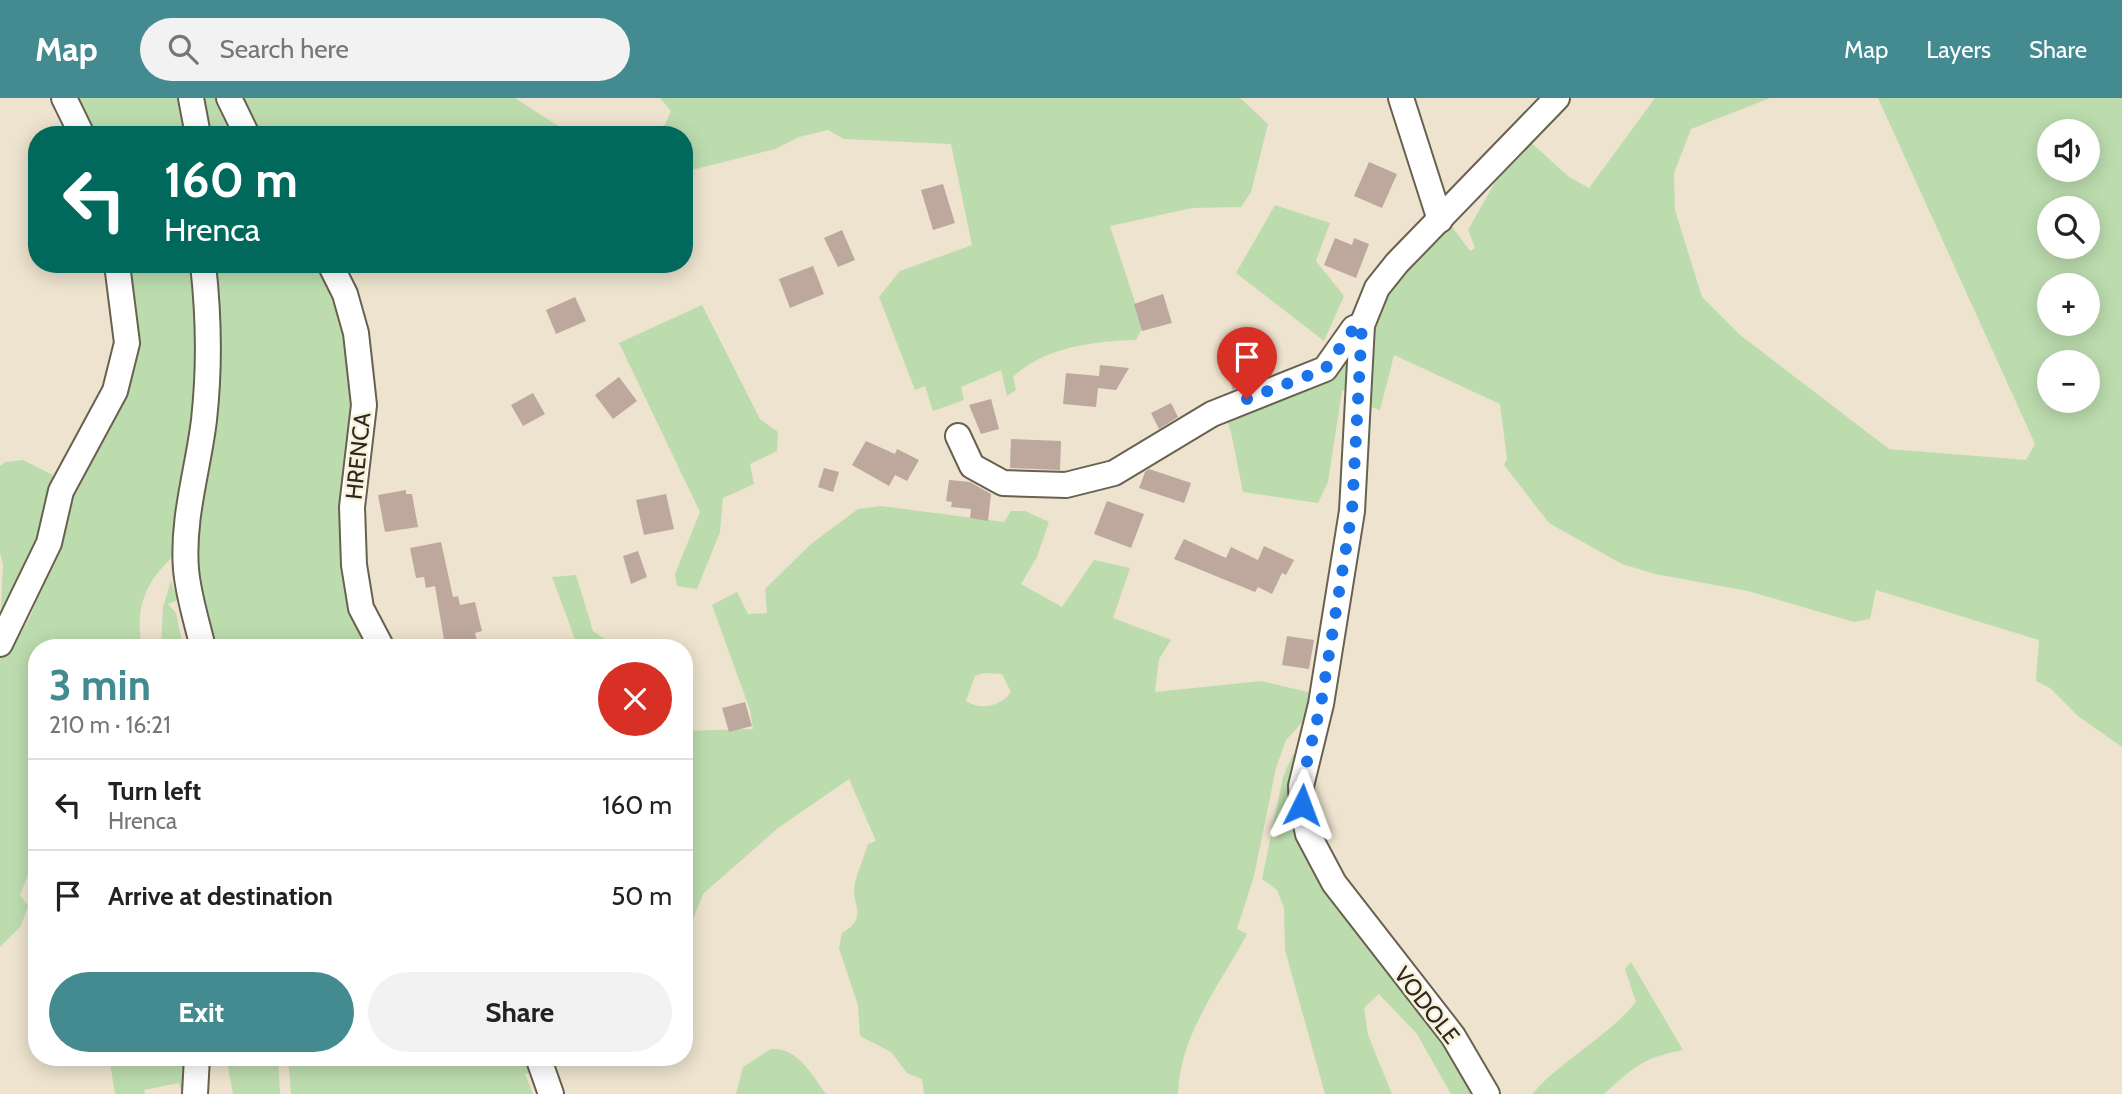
<!DOCTYPE html>
<html lang="en">
<head>
<meta charset="utf-8">
<style>
  :root { --surface:#fff; --page:#f2f2f2; --text:#222; --muted:#767676; --line:#e0e0e0; --accent:#438b91 }
  body { margin:0; font-family:Cabin,sans-serif; background:var(--page); color:var(--text); height:100vh; display:flex; flex-direction:column; font-size:26px; white-space:nowrap }
  * { box-sizing:border-box; margin:0 }
  p { font-size:23px; color:var(--muted) }
  .icon { flex:none; width:38px; height:38px; fill:none; stroke:currentColor; stroke-width:2; stroke-linecap:round; stroke-linejoin:round }
  .map { position:relative; flex:1; overflow:hidden }
  .side { position:absolute; left:28px; top:541px; width:665px; height:427px; display:flex; flex-direction:column; background:var(--surface); border-radius:28px; box-shadow:0 4px 18px #0003 }
  .side>* { flex:none }
  .hud { position:absolute; left:28px; top:28px; width:665px; height:147px; border-radius:28px; box-shadow:0 4px 18px #0003; background:#00695c; color:#fff; overflow:hidden }
  .tools { position:absolute; left:2037px; top:21px; display:grid; gap:14px }
  .tools a { display:grid; place-items:center; width:63px; height:63px; border-radius:50%; background:var(--surface); box-shadow:0 4px 18px #0003; font-size:35px }
  .pin { position:absolute; display:grid; place-items:center; width:60px; height:60px; color:#fff; margin:-72px -30px; border-radius:50% 50% 50% 0; rotate:-45deg; box-shadow:0 0 7px #0007 }
  .pin .icon { rotate:45deg }
  .me { position:absolute; width:77px; margin:-38px; rotate:3deg; stroke-linejoin:round; filter:drop-shadow(0 0 5px #0008) }
  .turn { display:flex; align-items:center; gap:24px; height:147px; padding:0 21px; font-size:32px }
  .turn .icon { width:91px; height:91px; stroke-width:2.5 }
  .turn b { display:block; font-size:49px; line-height:60px }
  .round { display:grid; place-items:center; flex:none; width:74px; height:74px; border-radius:37px; background:var(--page) }
  .head { display:flex; align-items:center; justify-content:space-between; height:119px; padding:0 21px }
  h1 { font-size:42px; font-weight:700; line-height:52px; color:var(--accent) }
  .cta { display:flex; gap:14px; margin-top:auto; padding:14px 21px }
  .cta a { flex:1; height:80px; border-radius:42px; background:var(--accent); color:#fff; font-size:28px; font-weight:700; line-height:80px; text-align:center }
  .cta a+a { background:var(--page); color:var(--text) }
  ul { padding:0; list-style:none }
  li { display:flex; align-items:center; gap:21px; height:91px; padding:0 21px; border-top:2px solid var(--line) }
  li div { flex:1 }
  li b { display:block; font-size:26px }
  li em { font-style:normal }
  header { display:flex; align-items:center; gap:42px; box-sizing:border-box; height:98px; padding:0 35px; background:var(--accent); color:#fff }
  header strong { font-size:33px }
  nav { display:flex; gap:38px; margin-inline-start:auto; font-size:24px }
  .search { width:490px; height:63px; background:var(--page); display:flex; align-items:center; gap:18px; box-sizing:border-box; padding:0 24px; border-radius:38px; color:var(--muted); font-size:26px }
  .map>svg:first-child { display:block }
</style>
</head>
<body>
<header>
<strong>Map</strong>
<div class="search"><svg class="icon" aria-label="search" viewBox="0 0 24 24"><circle cx="10" cy="10" r="6"/><path d="M15 15l6 6"/></svg>Search here</div>
<nav><a>Map</a><a>Layers</a><a>Share</a></nav>
</header>
<div class="map">
<svg width="2122" height="996" viewBox="0 0 2122 996">
  <rect width="100%" height="100%" fill="#ede3ce"/>
  <g fill="#bcdcae" fill-rule="evenodd">
    <path d="M 74,0 L 186,0 L 192,37 L 89,37 Z"/>
    <path d="M 196,0 L 223,0 L 239,37 L 204,37 Z"/>
    <path d="M 236,0 L 515,0 L 572,37 L 255,37 Z"/>
    <path d="M 660,0 L 1240,0 L 1268,26 L 1251,94 L 1241,109 L 1192,110 L 1110,128 L 1143,229 L 1136,242 C 1095,243 1044,249 1013,279 L 1016,292 L 1007,298 L 1001,272 L 961,289 L 964,302 L 933,313 L 925,288 L 915,292 L 879,199 L 900,173 L 972,147 L 951,46 L 844,41 L 828,32 L 799,39 L 775,51 L 684,74 L 684,37 L 660,37 L 671,13 Z"/>
    <path d="M 1655,0 L 1770,0 L 1691,31 L 1674,75 L 1675,112 L 1702,199 L 1740,237 L 1889,351 L 2026,362 L 2035,346 L 1878,0 L 2122,0 L 2122,649 L 2078,618 L 2050,590 L 2036,583 L 2039,542 L 1876,492 L 1870,521 L 1854,524 L 1748,493 L 1655,476 L 1622,466 L 1549,425 L 1504,367 L 1507,361 L 1500,306 L 1394,257 L 1380,312 L 1363,306 L 1378,203 L 1447,122 L 1470,153 L 1475,150 L 1468,132 L 1502,72 L 1527,41 L 1569,79 L 1589,90 ZM 2049,33 L 2088,33 L 2088,72 L 2049,72 ZM 2049,110 L 2088,110 L 2088,149 L 2049,149 ZM 2049,187 L 2088,187 L 2088,226 L 2049,226 ZM 2049,264 L 2088,264 L 2088,303 L 2049,303 Z"/>
    <path d="M 1275,107 L 1330,125 L 1316,163 L 1344,198 L 1324,243 L 1236,175 Z"/>
    <path d="M 123,166 L 201,166 L 203,265 L 175,457 C 146,482 134,511 142,549 L 37,550 L 37,755 L 20,797 L 28,808 L 21,828 L 0,849 L 0,556 L 18,540 L 29,521 L 44,485 L 58,422 L 123,290 Z"/>
    <path d="M 214,166 L 320,166 L 345,228 L 354,280 L 348,504 L 359,537 L 363,537 L 375,549 L 211,550 L 189,469 Z"/>
    <path d="M 702,207 L 760,321 L 778,334 L 777,353 L 750,366 L 754,386 L 723,400 L 720,434 L 697,491 L 677,488 L 675,476 L 700,414 L 619,245 Z"/>
    <path d="M 1352,238 L 1351,287 L 1342,293 L 1328,384 L 1318,405 L 1243,394 L 1231,334 L 1225,317 L 1262,299 Z"/>
    <path d="M 23,362 L 57,379 L 45,405 L 27,484 L 0,534 L 3,467 L 0,455 L 0,368 L 5,364 Z"/>
    <path d="M 881,408 L 1004,424 L 1011,413 L 1025,413 L 1049,424 L 1037,459 L 1021,486 L 1062,509 L 1094,462 L 1130,470 L 1113,520 L 1171,542 L 1159,561 L 1155,594 L 1262,583 L 1311,595 L 1308,618 L 1286,642 L 1276,670 L 1254,778 L 1237,831 L 1247,836 C 1221,885 1179,938 1178,996 L 924,996 L 922,981 L 907,975 L 891,954 L 860,938 L 858,907 L 839,850 L 842,835 C 870,819 850,806 855,785 C 858,772 864,759 868,746 L 876,743 L 849,681 L 778,730 L 703,796 L 684,844 L 684,633 L 753,631 L 750,612 L 712,507 L 737,494 L 748,516 L 767,515 L 765,491 L 811,446 L 858,411 ZM 984,575 L 1002,576 L 1011,594 C 1002,608 980,613 966,603 L 975,578 Z"/>
    <path d="M 576,477 L 593,533 L 616,549 L 578,549 L 552,479 Z"/>
    <path d="M 171,483 L 178,502 L 168,506 L 176,515 L 183,549 L 161,549 L 163,509 Z"/>
    <path d="M 1293,656 L 1298,656 L 1292,711 L 1480,996 L 1451,996 L 1417,936 L 1379,896 L 1364,910 L 1368,937 L 1392,996 L 1325,996 L 1285,852 L 1284,810 L 1277,792 L 1262,781 L 1283,679 Z"/>
    <path d="M 1631,864 L 1683,952 C 1642,960 1634,969 1604,996 L 1532,996 C 1563,961 1606,940 1636,904 L 1625,871 Z"/>
    <path d="M 771,951 C 798,949 812,977 826,996 L 736,996 L 743,969 Z"/>
    <path d="M 109,959 L 192,959 L 190,996 L 182,996 L 179,985 L 144,992 L 145,996 L 115,996 Z"/>
    <path d="M 226,959 L 278,959 L 280,996 L 233,996 Z"/>
    <path d="M 288,959 L 532,959 L 536,973 L 525,976 L 533,996 L 291,996 Z"/>
  </g>
  <g fill="#bea89e">
    <path d="M 1369,64 L 1397,76 L 1382,110 L 1354,98 Z"/>
    <path d="M 943,86 L 955,125 L 933,132 L 921,92 Z"/>
    <path d="M 842,132 L 855,162 L 838,169 L 824,140 Z"/>
    <path d="M 1335,140 L 1352,147 L 1354,140 L 1369,146 L 1356,180 L 1324,167 Z"/>
    <path d="M 813,168 L 824,196 L 790,210 L 779,181 Z"/>
    <path d="M 1163,196 L 1172,225 L 1142,233 L 1134,206 Z"/>
    <path d="M 575,199 L 586,223 L 556,236 L 546,212 Z"/>
    <path d="M 1253,251 L 1262,276 L 1233,292 L 1222,263 Z"/>
    <path d="M 1100,267 L 1129,270 L 1116,292 L 1098,290 L 1096,309 L 1063,306 L 1066,275 L 1099,278 Z"/>
    <path d="M 619,279 L 637,303 L 613,321 L 595,297 Z"/>
    <path d="M 533,295 L 545,316 L 523,328 L 511,307 Z"/>
    <path d="M 991,301 L 999,331 L 981,336 L 969,307 Z"/>
    <path d="M 1171,305 L 1178,319 L 1159,331 L 1151,315 Z"/>
    <path d="M 1011,341 L 1061,343 L 1060,372 L 1010,370 Z"/>
    <path d="M 866,343 L 895,356 L 897,351 L 919,362 L 907,383 L 895,377 L 889,388 L 852,367 Z"/>
    <path d="M 824,370 L 839,374 L 833,394 L 818,389 Z"/>
    <path d="M 1149,371 L 1191,385 L 1184,405 L 1139,390 L 1145,374 Z"/>
    <path d="M 949,382 L 970,384 L 991,396 L 988,423 L 970,420 L 971,411 L 951,409 L 952,404 L 946,403 Z"/>
    <path d="M 406,392 L 406,396 L 412,396 L 418,429 L 385,434 L 378,397 Z"/>
    <path d="M 666,396 L 674,431 L 644,437 L 636,402 Z"/>
    <path d="M 1107,403 L 1144,416 L 1131,450 L 1094,436 Z"/>
    <path d="M 1184,441 L 1226,460 L 1231,449 L 1258,462 L 1264,448 L 1294,462 L 1286,477 L 1282,475 L 1272,496 L 1258,489 L 1255,494 L 1174,461 Z"/>
    <path d="M 441,444 L 453,499 L 458,498 L 460,507 L 475,504 L 482,533 L 475,535 L 479,550 L 452,550 L 449,541 L 444,542 L 435,488 L 426,490 L 424,479 L 416,480 L 410,450 Z"/>
    <path d="M 638,453 L 647,479 L 631,486 L 623,458 Z"/>
    <path d="M 1287,538 L 1314,542 L 1309,571 L 1282,567 Z"/>
    <path d="M 745,604 L 752,628 L 729,634 L 722,610 Z"/>
  </g>
  <g fill="none" stroke-linecap="round" stroke-linejoin="round">
    <g stroke="#69614f" stroke-width="28">
      <g id="minor">
        <path d="M 64,0 L 82,37"/>
        <path d="M 191,0 L 198,37"/>
        <path d="M 229,0 L 247,37"/>
        <path d="M 1401,0 L 1440,122"/>
        <path d="M 203,166 C 209,219 210,268 204,322 C 198,372 182,420 186,471 C 188,497 197,524 203,550"/>
        <path d="M 330,166 L 345,196 L 356,235 L 364,307 L 352,409 L 354,467 L 361,510 L 382,550"/>
        <path d="M 958,338 L 972,368 L 1003,385 L 1066,387 L 1114,375 L 1212,316 L 1325,271 L 1354,230 L 1362,227"/>
        <path d="M 0,546 L 49,445 L 61,393 L 115,293 L 127,245 L 117,166"/>
        <path d="M 538,959 L 551,996"/>
        <path d="M 195,996 L 197,959"/>
        <path d="M 1487,996 L 1453,938 L 1334,785 L 1308,736 L 1302,707 L 1301,688 L 1321,606 L 1352,413 L 1362,227 L 1377,190 L 1397,165 L 1557,0"/>
      </g>
    </g>
    <use href="#minor" stroke="#fff" stroke-width="24"/>
  </g>
  <g fill="none" stroke-linecap="round" stroke-linejoin="round">
    <path stroke="#1a73e8" stroke-width="12" stroke-dasharray="0 21.6" d="M 1247,301 L 1325,271 L 1354,230 L 1362,227 L 1352,413 L 1321,606 L 1301,688 L 1302,707"/>
  </g>
  <g text-anchor="middle" dominant-baseline="central" stroke-width="5" stroke-linejoin="round" paint-order="stroke">
    <g font-size="23" fill="#2c2921" stroke="#faf1db">
      <text transform="translate(358 358) rotate(-84)">HRENCA</text>
      <text transform="translate(1427 907) rotate(52)">VODOLE</text>
    </g>
  </g>
</svg>
<div class="tools">
<a><svg class="icon" aria-label="sound" viewBox="0 0 24 24"><path d="M4 9h4l5-4v14l-5-4H4zM17 9q2 3 0 6"/></svg></a>
<a><svg class="icon" aria-label="search" viewBox="0 0 24 24"><circle cx="10" cy="10" r="6"/><path d="M15 15l6 6"/></svg></a>
<a>+</a>
<a>−</a>
</div>
<div class="pin" style="left:1247px;top:301px;background:#d93025"><svg class="icon" aria-label="arrive" viewBox="0 0 24 24"><path d="M6 21V4h12l-3 4 3 4H6"/></svg></div>
<svg class="me" style="left:1302px;top:707px" viewBox="-20 -20 40 40"><path d="M0-17L14 15 0 8-14 15z" fill="#1a73e8" stroke="#fff" stroke-width="4"/></svg>
<div class="hud">
<div class="turn"><svg class="icon" aria-label="left" viewBox="0 0 24 24"><path d="M17 20v-9H6M10 6l-5 5 5 5"/></svg><div><b>160 m</b>Hrenca</div></div>
</div>
<section class="side">
<div class="head"><div><h1>3 min</h1><p>210 m · 16:21</p></div><a class="round" style="background:#d93025;color:#fff"><svg class="icon" aria-label="close" viewBox="0 0 24 24"><path d="M6 6l12 12M18 6L6 18"/></svg></a></div>
<ul>
<li><svg class="icon" aria-label="left" viewBox="0 0 24 24"><path d="M17 20v-9H6M10 6l-5 5 5 5"/></svg><div><b>Turn left</b><p>Hrenca</p></div><em>160 m</em></li>
<li><svg class="icon" aria-label="arrive" viewBox="0 0 24 24"><path d="M6 21V4h12l-3 4 3 4H6"/></svg><div><b>Arrive at destination</b></div><em>50 m</em></li>
</ul>
<div class="cta"><a>Exit</a><a>Share</a></div>
</section>
</div>
</body>
</html>
